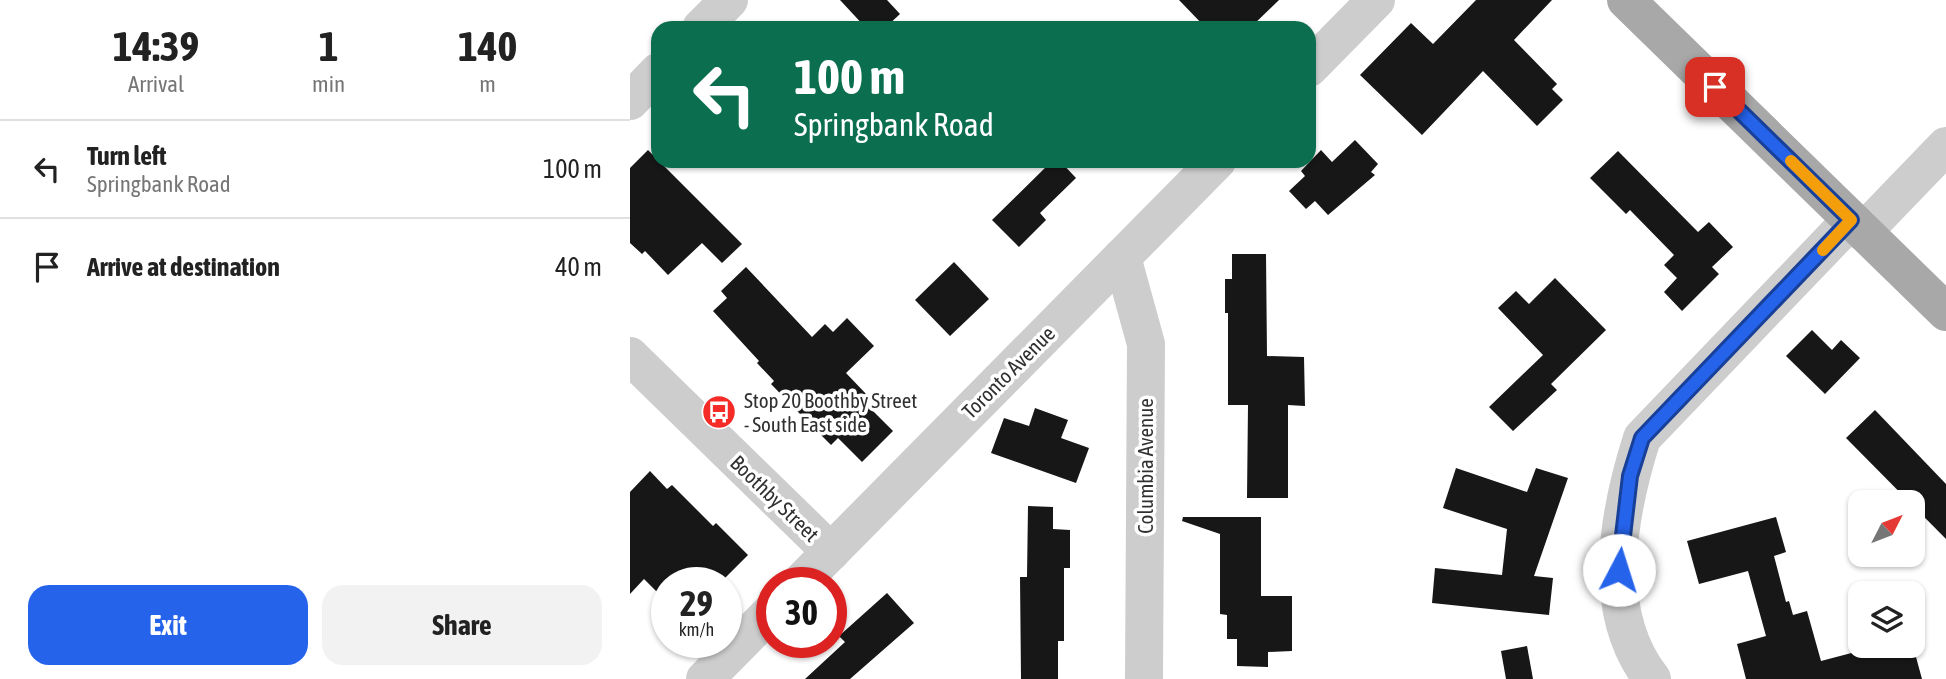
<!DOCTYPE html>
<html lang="en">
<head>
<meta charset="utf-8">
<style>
  :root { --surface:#fff; --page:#f2f2f2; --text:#222; --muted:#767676; --line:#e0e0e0; --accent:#2563eb }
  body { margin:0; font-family:"Asap Condensed",sans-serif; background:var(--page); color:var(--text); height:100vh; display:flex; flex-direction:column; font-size:26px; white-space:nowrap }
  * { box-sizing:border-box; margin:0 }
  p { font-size:23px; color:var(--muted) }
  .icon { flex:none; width:38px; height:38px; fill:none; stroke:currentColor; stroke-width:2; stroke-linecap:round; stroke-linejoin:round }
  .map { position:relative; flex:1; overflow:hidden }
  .details { display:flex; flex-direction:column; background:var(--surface); width:630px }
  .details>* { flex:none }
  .guide { position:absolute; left:21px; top:21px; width:665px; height:147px; border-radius:21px; box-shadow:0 2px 5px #0004; background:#0b6e4f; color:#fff; overflow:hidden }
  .needle { width:46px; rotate:48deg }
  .controls { position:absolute; left:1218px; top:490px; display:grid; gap:14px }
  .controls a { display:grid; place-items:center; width:77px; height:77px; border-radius:14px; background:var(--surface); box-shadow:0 2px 5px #0004; font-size:35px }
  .speed { position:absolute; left:21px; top:567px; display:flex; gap:14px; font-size:35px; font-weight:700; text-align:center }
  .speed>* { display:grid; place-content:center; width:91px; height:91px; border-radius:50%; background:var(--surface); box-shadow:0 2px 5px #0004; line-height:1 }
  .speed small { font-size:18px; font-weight:400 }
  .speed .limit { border:10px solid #d22; background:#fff; color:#111 }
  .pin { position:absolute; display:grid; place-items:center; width:60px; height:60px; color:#fff; margin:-30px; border-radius:14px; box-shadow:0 4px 10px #0006 }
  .me { position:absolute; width:77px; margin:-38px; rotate:5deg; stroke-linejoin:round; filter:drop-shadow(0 0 5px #0008) }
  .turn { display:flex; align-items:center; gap:24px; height:147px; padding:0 28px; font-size:32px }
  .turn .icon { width:91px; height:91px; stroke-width:2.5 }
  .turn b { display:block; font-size:49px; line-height:60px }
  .eta { display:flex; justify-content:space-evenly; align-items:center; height:119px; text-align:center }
  .eta b { font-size:42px; font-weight:700; line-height:49px }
  .primary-button { display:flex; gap:14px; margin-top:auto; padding:14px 28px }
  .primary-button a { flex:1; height:80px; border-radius:21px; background:var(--accent); color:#fff; font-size:28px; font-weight:700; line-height:80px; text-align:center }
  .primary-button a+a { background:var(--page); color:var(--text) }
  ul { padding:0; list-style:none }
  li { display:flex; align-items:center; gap:21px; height:98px; padding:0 28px; border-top:2px solid var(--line) }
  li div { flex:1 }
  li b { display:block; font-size:26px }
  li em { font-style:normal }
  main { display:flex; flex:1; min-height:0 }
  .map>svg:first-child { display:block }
</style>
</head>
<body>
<main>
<section class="details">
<div class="eta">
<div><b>14:39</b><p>Arrival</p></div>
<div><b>1</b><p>min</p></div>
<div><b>140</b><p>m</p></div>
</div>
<ul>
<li><svg class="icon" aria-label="left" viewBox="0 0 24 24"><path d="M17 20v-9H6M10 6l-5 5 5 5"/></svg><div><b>Turn left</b><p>Springbank Road</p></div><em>100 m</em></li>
<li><svg class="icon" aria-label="arrive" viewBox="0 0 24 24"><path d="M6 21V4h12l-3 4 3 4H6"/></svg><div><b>Arrive at destination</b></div><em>40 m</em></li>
</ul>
<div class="primary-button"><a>Exit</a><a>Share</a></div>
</section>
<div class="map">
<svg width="1316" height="679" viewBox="0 0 1316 679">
  <rect width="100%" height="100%" fill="#fff"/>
  <g fill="#171717">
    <path d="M 210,0 L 257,0 L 270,14 L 255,28 L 236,28 Z"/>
    <path d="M 549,0 L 649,0 L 620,28 L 576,28 Z"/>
    <path d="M 846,0 L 922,0 L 884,40 L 927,84 L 922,89 L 933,100 L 907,126 L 853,71 L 792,135 L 730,75 L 781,23 L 803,44 Z"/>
    <path d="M 725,140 L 748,164 L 741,172 L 745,175 L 698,215 L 685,201 L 676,209 L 659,191 L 675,176 L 671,171 L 691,150 L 702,162 Z"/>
    <path d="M 18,150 L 112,244 L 92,263 L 72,243 L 38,275 L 15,251 L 12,254 L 0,243 L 0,168 Z"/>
    <path d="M 988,151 L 1068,232 L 1079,222 L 1103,247 L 1082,267 L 1089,274 L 1052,311 L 1034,292 L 1047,278 L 1034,265 L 1044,255 L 1000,210 L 996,214 L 960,178 Z"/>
    <path d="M 422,161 L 430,161 L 446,178 L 410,213 L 416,220 L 389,247 L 362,220 Z"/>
    <path d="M 602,254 L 636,254 L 637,356 L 674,357 L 675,406 L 658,405 L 658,498 L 617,498 L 618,405 L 598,405 L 598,313 L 595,313 L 595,279 L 602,279 Z"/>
    <path d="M 324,262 L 359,299 L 320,336 L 285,300 Z"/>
    <path d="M 116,267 L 182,337 L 195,324 L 203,332 L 217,318 L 244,346 L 216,373 L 238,396 L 233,401 L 263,431 L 232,462 L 208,438 L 201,445 L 172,416 L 141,384 L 144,381 L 127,363 L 129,361 L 83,311 L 97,298 L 91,291 Z"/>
    <path d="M 925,278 L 976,330 L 921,384 L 927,390 L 883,431 L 859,407 L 913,355 L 868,308 L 886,291 L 899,304 Z"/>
    <path d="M 1182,330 L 1202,350 L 1211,340 L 1230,358 L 1195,394 L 1156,356 Z"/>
    <path d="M 405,408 L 438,420 L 431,438 L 459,448 L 446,483 L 361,453 L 374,418 L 399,426 Z"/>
    <path d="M 1245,410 L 1316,484 L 1316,539 L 1216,438 Z"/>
    <path d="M 826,468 L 897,492 L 906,468 L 938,478 L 904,576 L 923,578 L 919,615 L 802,603 L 805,568 L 872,575 L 877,529 L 813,508 Z"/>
    <path d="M 20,471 L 37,489 L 42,485 L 83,526 L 86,523 L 118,555 L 90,583 L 37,583 L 37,602 L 14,579 L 0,594 L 0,492 Z"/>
    <path d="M 398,506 L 423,507 L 423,529 L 440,530 L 440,568 L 434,568 L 434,641 L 428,641 L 428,679 L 391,679 L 390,577 L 397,577 Z"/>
    <path d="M 553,517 L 631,517 L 631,596 L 662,596 L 662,651 L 638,652 L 638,667 L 607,666 L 607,639 L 597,639 L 597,615 L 590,614 L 590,534 L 552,521 Z"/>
    <path d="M 1146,517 L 1156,552 L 1144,556 L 1156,602 L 1159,601 L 1163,615 L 1177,611 L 1191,661 L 1248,646 L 1283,646 L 1292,679 L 1116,679 L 1107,644 L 1136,636 L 1118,571 L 1069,584 L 1057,541 Z"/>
    <path d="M 257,593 L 284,623 L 220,679 L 175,679 L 215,642 L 209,636 Z"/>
    <path d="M 897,646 L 903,679 L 876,679 L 871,651 Z"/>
  </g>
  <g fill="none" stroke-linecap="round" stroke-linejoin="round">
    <g stroke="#cdcdcd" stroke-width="38">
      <path d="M 71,28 L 99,0"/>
      <path d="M 679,68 L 746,0"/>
      <path d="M 0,101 L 28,72"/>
      <path d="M 1233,232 L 1316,146"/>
      <path d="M 492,257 L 516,344 L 514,679"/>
      <path d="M 0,356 L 201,552"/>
      <path d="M 170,583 L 587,161"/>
      <path d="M 75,679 L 142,611"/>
      <path d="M 1022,679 C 969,611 988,514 1012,438 L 1221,220"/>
    </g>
    <path stroke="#a8a8a8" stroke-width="38" d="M 996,0 L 1316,312"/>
  </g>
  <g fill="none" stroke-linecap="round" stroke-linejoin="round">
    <g stroke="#184099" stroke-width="18">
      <path id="route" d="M 989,570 L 1000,476 L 1012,438 L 1221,220 L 1085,87"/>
    </g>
    <use href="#route" stroke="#2563eb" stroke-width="12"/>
    <path stroke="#f59e0b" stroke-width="12" d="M 1161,161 L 1221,220 L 1193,250"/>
  </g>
  <defs>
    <g id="bus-disc" transform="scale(1.75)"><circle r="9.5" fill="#f42b26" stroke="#fff"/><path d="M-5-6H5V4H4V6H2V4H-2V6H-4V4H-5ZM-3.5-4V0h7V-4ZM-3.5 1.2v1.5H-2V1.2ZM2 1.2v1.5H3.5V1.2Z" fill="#fff"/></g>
  </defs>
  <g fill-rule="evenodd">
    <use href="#bus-disc" x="89" y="412"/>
  </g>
  <g text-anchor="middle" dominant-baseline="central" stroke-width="7" stroke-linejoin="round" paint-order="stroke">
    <g font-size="21" fill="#303030" stroke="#fff">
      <text transform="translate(378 372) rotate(-45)">Toronto Avenue</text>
      <text transform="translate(515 466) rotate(-90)">Columbia Avenue</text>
      <text transform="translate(145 498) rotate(44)">Boothby Street</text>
    </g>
    <g font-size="21" fill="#303030" stroke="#fff" text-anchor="start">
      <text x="114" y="400">Stop 20 Boothby Street<tspan x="114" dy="24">- South East side</tspan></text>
    </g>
  </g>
</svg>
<div class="controls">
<a><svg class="needle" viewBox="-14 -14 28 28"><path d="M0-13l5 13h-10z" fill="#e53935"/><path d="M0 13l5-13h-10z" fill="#767676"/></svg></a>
<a><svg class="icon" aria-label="layers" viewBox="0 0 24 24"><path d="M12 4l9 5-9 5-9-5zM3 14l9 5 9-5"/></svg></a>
</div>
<div class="speed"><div>29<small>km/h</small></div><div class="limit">30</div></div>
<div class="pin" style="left:1085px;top:87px;background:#d93025"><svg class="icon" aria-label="arrive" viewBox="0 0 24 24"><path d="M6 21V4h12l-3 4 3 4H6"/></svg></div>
<svg class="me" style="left:989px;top:570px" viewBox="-20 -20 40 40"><circle r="19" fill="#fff"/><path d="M0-13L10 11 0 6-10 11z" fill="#2563eb"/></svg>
<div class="guide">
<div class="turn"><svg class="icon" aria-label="left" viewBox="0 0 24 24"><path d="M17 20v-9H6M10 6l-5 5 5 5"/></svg><div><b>100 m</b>Springbank Road</div></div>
</div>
</div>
</main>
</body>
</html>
